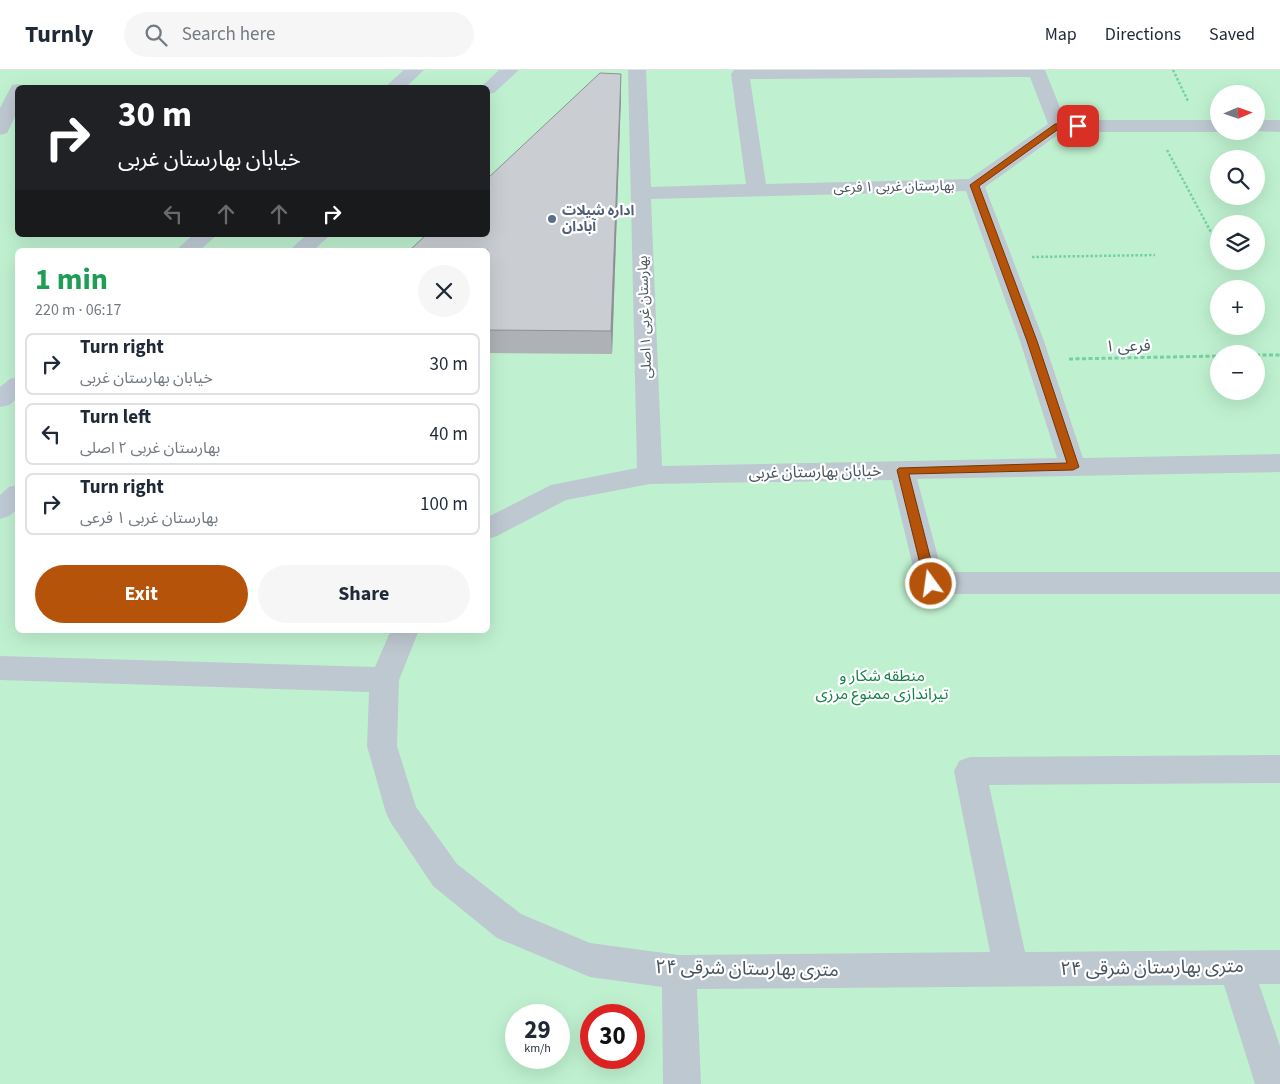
<!DOCTYPE html>
<html lang="en">
<head>
<meta charset="utf-8">
<style>
  :root { --surface:#fff; --page:#f6f6f7; --text:#1f2937; --muted:#747a83; --line:#e0e1e3; --accent:#b45309 }
  body { margin:0; font-family:"Source Sans 3","Noto Sans Arabic",sans-serif; background:var(--page); color:var(--text); height:100vh; display:flex; flex-direction:column; font-size:19px; white-space:nowrap }
  * { box-sizing:border-box; margin:0 }
  p { font-size:16px; color:var(--muted) }
  .icon { flex:none; width:28px; height:28px; fill:none; stroke:currentColor; stroke-width:2; stroke-linecap:round; stroke-linejoin:round }
  .map { position:relative; flex:1; overflow:hidden }
  .sheet { position:absolute; left:15px; top:178px; width:475px; height:385px; display:flex; flex-direction:column; background:var(--surface); border-radius:8px; box-shadow:0 5px 20px #0002 }
  .sheet>* { flex:none }
  .banner { position:absolute; left:15px; top:15px; width:475px; height:152px; border-radius:8px; box-shadow:0 5px 20px #0002; background:#202124; color:#fff; overflow:hidden }
  .needle { width:32px; rotate:88deg }
  .buttons { position:absolute; left:1210px; top:15px; display:grid; gap:10px }
  .buttons a { display:grid; place-items:center; width:55px; height:55px; border-radius:50%; background:var(--surface); box-shadow:0 5px 20px #0002; font-size:25px }
  .speed { position:absolute; left:505px; top:934px; display:flex; gap:10px; font-size:25px; font-weight:700; text-align:center }
  .speed>* { display:grid; place-content:center; width:65px; height:65px; border-radius:50%; background:var(--surface); box-shadow:0 5px 20px #0002; line-height:1 }
  .speed small { font-size:12px; font-weight:400 }
  .speed .limit { border:8px solid #d22; background:#fff; color:#111 }
  .pin { position:absolute; display:grid; place-items:center; width:42px; height:42px; color:#fff; margin:-21px; border-radius:10px; box-shadow:0 2px 8px #0006 }
  .me { position:absolute; width:55px; margin:-28px; rotate:346deg; stroke-linejoin:round; filter:drop-shadow(0 0 4px #0008) }
  .turn { display:flex; align-items:center; gap:18px; height:105px; padding:0 20px; font-size:22px }
  .turn .icon { width:65px; height:65px; stroke-width:2.5 }
  .turn b { display:block; font-size:35px; line-height:42px }
  .lanes { display:flex; align-items:center; height:48px; padding:0 20px; background:#0003; justify-content:center; gap:25px; direction:ltr }
  .lanes .off { opacity:.35 }
  .round { display:grid; place-items:center; flex:none; width:52px; height:52px; border-radius:26px; background:var(--page) }
  .headline { display:flex; align-items:center; justify-content:space-between; height:85px; padding:0 20px }
  h1 { font-size:30px; font-weight:700; line-height:38px; color:#1e9e55 }
  .primary-button { display:flex; gap:10px; margin-top:auto; padding:10px 20px }
  .primary-button a { flex:1; height:58px; border-radius:30px; background:var(--accent); color:#fff; font-size:20px; font-weight:700; line-height:58px; text-align:center }
  .primary-button a+a { background:var(--page); color:var(--text) }
  ul { padding:0; list-style:none }
  li { display:flex; align-items:center; gap:15px; height:62px; margin:0 10px 8px; padding:0 10px; border:2px solid var(--line); border-radius:8px }
  li div { flex:1 }
  li b { display:block; font-size:19px }
  li em { font-style:normal }
  header { display:flex; align-items:center; gap:30px; box-sizing:border-box; height:70px; padding:0 25px; background:var(--surface); border-bottom:1px solid var(--line) }
  header strong { font-size:24px }
  nav { display:flex; gap:28px; margin-inline-start:auto; font-size:18px }
  .search { width:350px; height:45px; background:var(--page); display:flex; align-items:center; gap:12px; box-sizing:border-box; padding:0 18px; border-radius:28px; color:var(--muted); font-size:19px }
  .map>svg:first-child { display:block }
</style>
</head>
<body>
<header>
<strong>Turnly</strong>
<div class="search"><svg class="icon" aria-label="search" viewBox="0 0 24 24"><circle cx="10" cy="10" r="6"/><path d="M15 15l6 6"/></svg>Search here</div>
<nav><a>Map</a><a>Directions</a><a>Saved</a></nav>
</header>
<div class="map">
<svg width="1280" height="1014" viewBox="0 0 1280 1014">
  <rect width="100%" height="100%" fill="#f3f0f1"/>
  <path fill="#bff1d0" fill-rule="evenodd" d="M 0,0 L 1280,0 L 1280,1014 L 0,1014 ZM 18,18 L 488,18 L 488,165 L 18,165 ZM 1219,24 L 1256,24 L 1256,61 L 1219,61 ZM 1219,89 L 1256,89 L 1256,126 L 1219,126 ZM 1219,154 L 1256,154 L 1256,191 L 1219,191 ZM 18,180 L 488,180 L 488,560 L 18,560 ZM 1219,219 L 1256,219 L 1256,256 L 1219,256 ZM 1219,284 L 1256,284 L 1256,321 L 1219,321 ZM 516,945 L 559,945 L 559,988 L 516,988 ZM 591,945 L 634,945 L 634,988 L 591,988 Z"/>
  <g fill="none" stroke-linecap="round" stroke-linejoin="round">
    <g stroke="#76d0a0" stroke-width="2.5" stroke-dasharray="2.5 2" stroke-linecap="butt">
      <path d="M 1173,0 L 1188,31"/>
      <path d="M 1167,80 L 1212,164"/>
      <path d="M 1032,187 L 1155,185"/>
    </g>
    <g stroke="#76d0a0" stroke-width="3" stroke-dasharray="4 2.5" stroke-linecap="butt">
      <path d="M 1256,285 L 1280,285"/>
      <path d="M 1069,289 L 1219,286"/>
    </g>
    <g fill="#bec8d0" fill-rule="evenodd">
      <path d="M 628,0 L 646,0 L 651,117 L 746,114 L 731,4 L 734,0 L 1045,0 L 1065,50 L 1219,50 L 1219,61 L 1221,61 L 1219,62 L 1062,62 L 985,117 L 1044,271 L 1083,388 L 1280,384 L 1280,402 L 917,409 L 942,502 L 1280,502 L 1280,524 L 931,524 L 921,521 L 917,513 L 892,410 L 650,414 L 566,430 L 497,466 L 488,469 L 488,447 L 551,415 L 637,398 ZM 1030,7 L 1048,54 L 969,109 L 766,114 L 750,9 ZM 966,121 L 1020,271 L 1057,388 L 662,396 L 651,129 Z"/>
      <path d="M 18,14 L 26,18 L 18,18 L 18,41 L 7,63 L 0,65 L 0,38 L 12,15 Z"/>
      <path d="M 1256,50 L 1280,50 L 1280,62 L 1254,61 L 1256,61 Z"/>
      <path d="M 391,560 L 419,560 L 399,610 L 397,676 L 416,737 L 457,794 L 521,844 L 590,873 L 679,885 L 990,882 L 954,701 L 959,691 L 970,687 L 1280,685 L 1280,713 L 989,715 L 1025,882 L 1280,880 L 1280,914 L 1259,914 L 1280,976 L 1280,1014 L 1255,1014 L 1224,915 L 697,919 L 701,1014 L 663,1014 L 662,917 L 590,907 L 497,868 L 433,816 L 391,753 L 386,743 L 367,676 L 369,622 L 0,610 L 0,586 L 375,597 Z"/>
    </g>
    <g fill="#becad5" fill-rule="evenodd">
      <path d="M 404,0 L 424,0 L 405,18 L 384,18 Z"/>
      <path d="M 499,0 L 519,0 L 494,23 L 488,24 L 488,18 L 480,18 Z"/>
      <path d="M 193,165 L 217,165 L 200,180 L 176,180 Z"/>
      <path d="M 306,165 L 330,165 L 314,180 L 290,180 Z"/>
      <path d="M 18,307 L 18,328 L 9,335 L 0,337 L 0,317 L 10,309 Z"/>
      <path d="M 18,415 L 18,439 L 9,446 L 0,449 L 0,425 L 9,417 Z"/>
    </g>
  </g>
  <path fill="#aeb1b5" d="M 621,4 L 621,26 L 612,284 L 488,283 L 488,180 Z"/>
  <path fill="#8d9094" d="M 621,4 L 621,26 L 612,284 L 611,261 Z"/>
  <path fill="#caced3" stroke="#8d9094" d="M 600,3 L 621,4 L 611,261 L 488,260 L 488,180 L 410,180 L 426,165 L 488,165 L 488,108 Z"/>
  <path fill="#b45309" stroke="#753606" d="M 1078,53 L 1081,56 L 1080,57 L 1060,58 L 979,116 L 1037,271 L 1079,397 L 1073,400 L 909,404 L 937,514 L 931,518 L 925,514 L 897,400 L 899,398 L 1067,393 L 1027,271 L 970,115 L 1055,54 Z"/>
  <circle fill="#5c6f8a" stroke="#fff" stroke-width="2" cx="552" cy="149" r="5"/>
  <g text-anchor="middle" dominant-baseline="central" stroke-width="4.5" stroke-linejoin="round" paint-order="stroke">
    <g font-size="14" fill="#48555f" stroke="#fff">
      <text transform="translate(894 117) rotate(-1)">بهارستان غربی ۱ فرعی</text>
      <text transform="translate(645 247) rotate(-92)">بهارستان غربی ۱ اصلی</text>
    </g>
    <g font-size="14" font-weight="bold" fill="#4e5e75" stroke="#fff" text-anchor="start">
      <text x="562" y="141">اداره شیلات<tspan x="562" dy="16">آبادان</tspan></text>
    </g>
    <g font-size="16" fill="#48555f" stroke="#fff">
      <text transform="translate(1128 276) rotate(-1)">۱ فرعی</text>
      <text transform="translate(815 402) rotate(-1)">خیابان بهارستان غربی</text>
    </g>
    <g font-size="16" fill="#158348" stroke="#fff">
      <text x="882" y="606">منطقه شکار و<tspan x="882" dy="18">تیراندازی ممنوع مرزی</tspan></text>
    </g>
    <g font-size="19" fill="#48555f" stroke="#fff">
      <text transform="translate(1152 898) rotate(-1)">۲۴ متری بهارستان شرقی</text>
      <text transform="translate(747 899) rotate(1)">۲۴ متری بهارستان شرقی</text>
    </g>
  </g>
</svg>
<div class="buttons">
<a><svg class="needle" viewBox="-14 -14 28 28"><path d="M0-13l5 13h-10z" fill="#e53935"/><path d="M0 13l5-13h-10z" fill="#747a83"/></svg></a>
<a><svg class="icon" aria-label="search" viewBox="0 0 24 24"><circle cx="10" cy="10" r="6"/><path d="M15 15l6 6"/></svg></a>
<a><svg class="icon" aria-label="layers" viewBox="0 0 24 24"><path d="M12 4l9 5-9 5-9-5zM3 14l9 5 9-5"/></svg></a>
<a>+</a>
<a>−</a>
</div>
<div class="speed"><div>29<small>km/h</small></div><div class="limit">30</div></div>
<div class="pin" style="left:1078px;top:56px;background:#d93025"><svg class="icon" aria-label="arrive" viewBox="0 0 24 24"><path d="M6 21V4h12l-3 4 3 4H6"/></svg></div>
<svg class="me" style="left:931px;top:514px" viewBox="-20 -20 40 40"><circle r="17" fill="#b45309" stroke="#fff" stroke-width="3"/><path d="M0-11L8 9 0 5-8 9z" fill="#fff"/></svg>
<div class="banner">
<div class="turn"><svg class="icon" aria-label="right" viewBox="0 0 24 24"><path d="M7 20v-9h11M14 6l5 5-5 5"/></svg><div><b>30 m</b>خیابان بهارستان غربی</div></div>
<div class="lanes"><svg class="icon off" aria-label="left" viewBox="0 0 24 24"><path d="M17 20v-9H6M10 6l-5 5 5 5"/></svg><svg class="icon off" aria-label="ahead" viewBox="0 0 24 24"><path d="M12 20V5M6 11l6-6 6 6"/></svg><svg class="icon off" aria-label="ahead" viewBox="0 0 24 24"><path d="M12 20V5M6 11l6-6 6 6"/></svg><svg class="icon" aria-label="right" viewBox="0 0 24 24"><path d="M7 20v-9h11M14 6l5 5-5 5"/></svg></div>
</div>
<section class="sheet">
<div class="headline"><div><h1>1 min</h1><p>220 m · 06:17</p></div><a class="round"><svg class="icon" aria-label="close" viewBox="0 0 24 24"><path d="M6 6l12 12M18 6L6 18"/></svg></a></div>
<ul>
<li><svg class="icon" aria-label="right" viewBox="0 0 24 24"><path d="M7 20v-9h11M14 6l5 5-5 5"/></svg><div><b>Turn right</b><p>خیابان بهارستان غربی</p></div><em>30 m</em></li>
<li><svg class="icon" aria-label="left" viewBox="0 0 24 24"><path d="M17 20v-9H6M10 6l-5 5 5 5"/></svg><div><b>Turn left</b><p>بهارستان غربی ۲ اصلی</p></div><em>40 m</em></li>
<li><svg class="icon" aria-label="right" viewBox="0 0 24 24"><path d="M7 20v-9h11M14 6l5 5-5 5"/></svg><div><b>Turn right</b><p>بهارستان غربی ۱ فرعی</p></div><em>100 m</em></li>
</ul>
<div class="primary-button"><a>Exit</a><a>Share</a></div>
</section>
</div>
</body>
</html>
